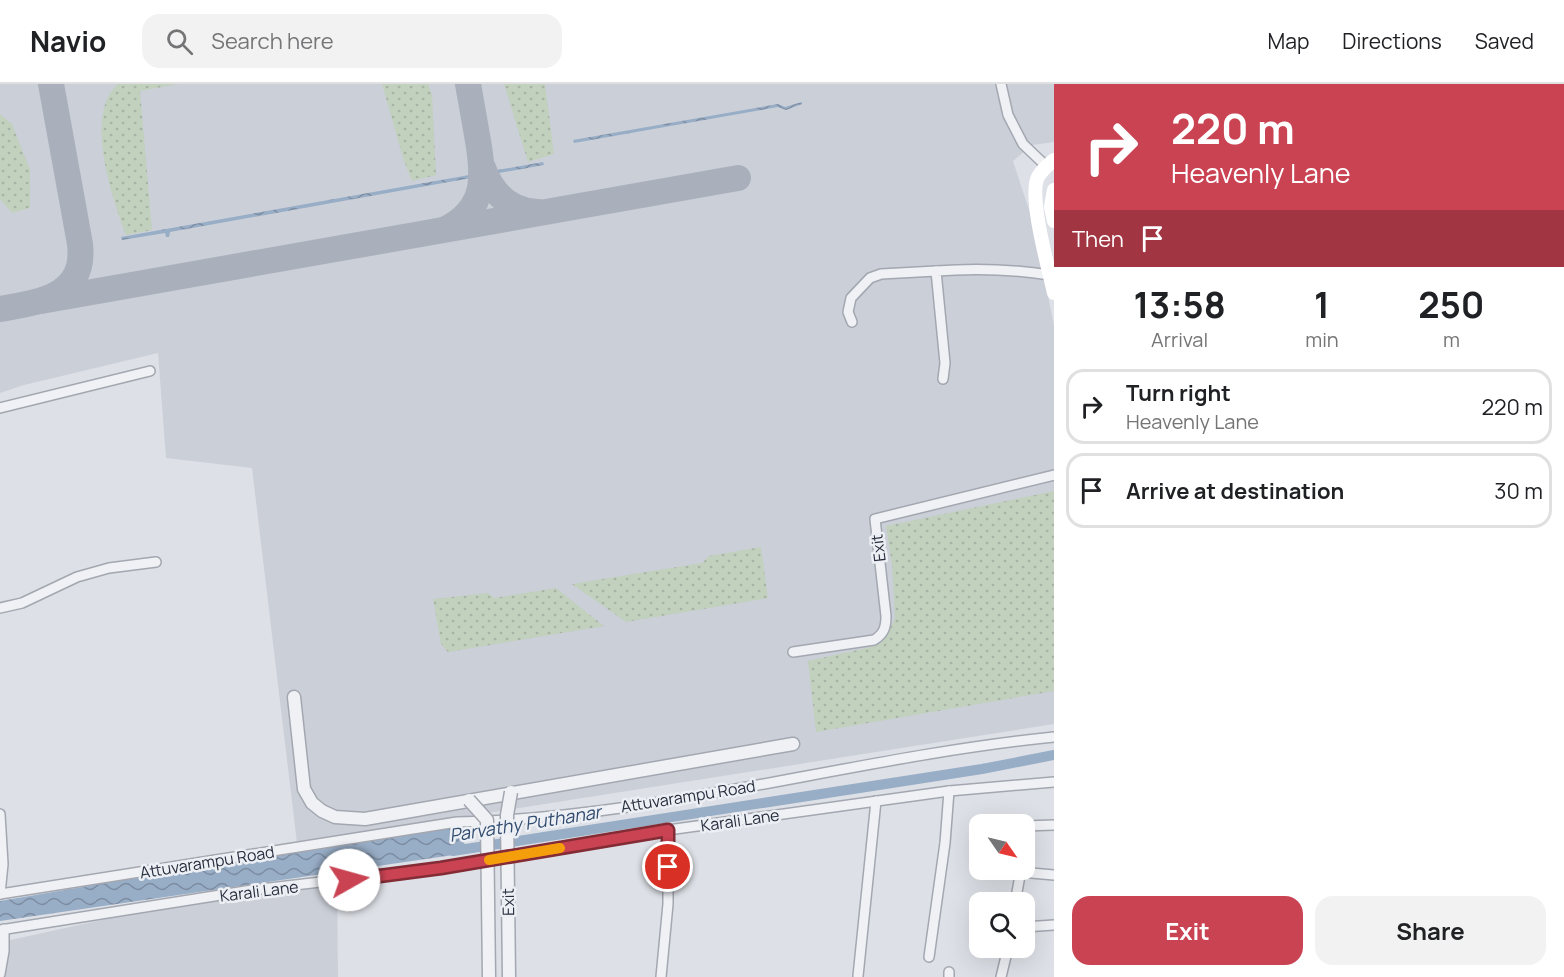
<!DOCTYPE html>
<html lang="en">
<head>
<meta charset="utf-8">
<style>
  :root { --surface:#fff; --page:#f2f2f2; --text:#202124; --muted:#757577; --line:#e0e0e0; --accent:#ca4353 }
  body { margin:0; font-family:Manrope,sans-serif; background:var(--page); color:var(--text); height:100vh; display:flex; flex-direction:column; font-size:22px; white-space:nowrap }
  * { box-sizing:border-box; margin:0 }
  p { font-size:20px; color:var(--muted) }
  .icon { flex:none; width:33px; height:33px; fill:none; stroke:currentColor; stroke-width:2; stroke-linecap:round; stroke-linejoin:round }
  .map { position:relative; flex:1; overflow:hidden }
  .details { display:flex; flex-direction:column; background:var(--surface); width:510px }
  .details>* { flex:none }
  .guide { background:#ca4353; color:#fff; overflow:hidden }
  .needle { width:39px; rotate:124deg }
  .fabs { position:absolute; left:969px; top:730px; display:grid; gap:12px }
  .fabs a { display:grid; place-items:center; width:66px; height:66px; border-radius:12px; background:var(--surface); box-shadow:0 6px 24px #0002; font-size:30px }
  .pin { position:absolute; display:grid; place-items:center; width:51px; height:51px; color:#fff; margin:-26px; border:3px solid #fff; border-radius:50%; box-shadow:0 2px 6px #0007 }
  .me { position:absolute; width:66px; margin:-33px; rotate:83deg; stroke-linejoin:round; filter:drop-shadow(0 0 4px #0008) }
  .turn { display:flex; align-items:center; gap:21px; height:126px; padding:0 18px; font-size:27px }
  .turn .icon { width:78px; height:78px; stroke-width:2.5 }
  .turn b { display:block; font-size:42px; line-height:51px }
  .then { display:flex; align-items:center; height:57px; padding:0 18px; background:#0003; gap:12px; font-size:22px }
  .eta { display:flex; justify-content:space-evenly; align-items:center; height:102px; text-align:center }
  .eta b { font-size:36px; font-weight:700; line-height:42px }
  .primary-button { display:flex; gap:12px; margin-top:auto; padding:12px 18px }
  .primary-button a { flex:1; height:69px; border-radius:18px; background:var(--accent); color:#fff; font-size:24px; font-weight:700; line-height:69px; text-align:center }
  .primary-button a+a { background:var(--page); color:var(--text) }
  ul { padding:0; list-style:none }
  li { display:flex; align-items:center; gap:18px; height:75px; margin:0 12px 9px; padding:0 6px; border:3px solid var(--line); border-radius:18px }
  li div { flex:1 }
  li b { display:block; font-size:22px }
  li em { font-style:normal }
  header { display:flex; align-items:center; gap:36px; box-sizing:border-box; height:84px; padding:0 30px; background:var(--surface); border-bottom:2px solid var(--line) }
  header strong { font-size:28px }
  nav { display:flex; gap:33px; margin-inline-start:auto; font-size:21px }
  .search { width:420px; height:54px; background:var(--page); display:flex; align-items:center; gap:15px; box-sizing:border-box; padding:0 21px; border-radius:18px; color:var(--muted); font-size:22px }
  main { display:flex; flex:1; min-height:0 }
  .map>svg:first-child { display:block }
</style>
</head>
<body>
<header>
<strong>Navio</strong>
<div class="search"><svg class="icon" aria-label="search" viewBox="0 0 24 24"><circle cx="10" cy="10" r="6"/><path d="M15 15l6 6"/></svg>Search here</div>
<nav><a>Map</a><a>Directions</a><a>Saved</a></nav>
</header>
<main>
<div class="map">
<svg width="1054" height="893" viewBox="0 0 1054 893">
  <defs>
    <pattern id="grass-dots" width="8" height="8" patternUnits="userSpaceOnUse" patternTransform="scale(1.5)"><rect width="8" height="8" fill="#c2d0be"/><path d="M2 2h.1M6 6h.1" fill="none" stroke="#a7b3a4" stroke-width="1.8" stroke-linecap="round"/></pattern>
    <pattern id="water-waves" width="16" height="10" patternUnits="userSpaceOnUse" patternTransform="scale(1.5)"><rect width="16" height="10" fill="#98adc6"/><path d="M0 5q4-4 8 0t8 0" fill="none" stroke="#7c8da2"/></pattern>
  </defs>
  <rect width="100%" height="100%" fill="#dde0e6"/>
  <g fill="#cbcfd8">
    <path d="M 0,0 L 1054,0 L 1054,58 L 1032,61 L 1013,77 L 1034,141 L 1054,242 L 1054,640 L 297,759 L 252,384 L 166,374 L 158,269 L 24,301 L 0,309 Z"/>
    <path d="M 337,799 L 338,893 L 3,893 L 6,857 L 161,823 Z"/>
  </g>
  <g fill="url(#grass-dots)">
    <path d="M 118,0 L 178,0 L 140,7 L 152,146 L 126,151 C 113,116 83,30 118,0 Z"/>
    <path d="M 382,0 L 428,0 L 432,11 L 436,91 L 412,97 L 404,77 Z"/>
    <path d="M 504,0 L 545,0 L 554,70 L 528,78 Z"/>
    <path d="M 0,30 L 12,40 L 30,86 L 30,124 L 12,129 L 0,115 Z"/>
    <path d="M 1054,407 L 1054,607 L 816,648 L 808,577 L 875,562 L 887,552 L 895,534 L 892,481 L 886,442 Z"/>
    <path d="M 761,463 L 768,514 L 626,538 L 572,500 L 702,479 L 709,472 Z"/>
    <path d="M 556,504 L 604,542 L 448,568 L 441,560 L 433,515 L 488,509 L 494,514 Z"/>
  </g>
  <g fill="url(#water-waves)">
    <path d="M 802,18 L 802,20 L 786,26 L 778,23 L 574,59 L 573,56 L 778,20 L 785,23 Z"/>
    <path d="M 543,78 L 544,81 L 170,148 L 169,153 L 166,153 L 165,149 L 122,156 L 121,153 Z"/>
    <path d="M 459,739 L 467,769 L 0,837 L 0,817 Z"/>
  </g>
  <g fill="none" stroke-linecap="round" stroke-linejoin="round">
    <path stroke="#98adc6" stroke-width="10" d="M 453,767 L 982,685 L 1054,671"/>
    <g stroke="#aab0bb" stroke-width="26">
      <path d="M 483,87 L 483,84 C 492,109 510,127 538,128"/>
      <path d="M 446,145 C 488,124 484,90 477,51 C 474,34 471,17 468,0"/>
      <path d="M 41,217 L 738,94"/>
      <path d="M 0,225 C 39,218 86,213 80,160 L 51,0"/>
    </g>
    <g stroke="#a3a7b0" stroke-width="12">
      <g id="minor">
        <path d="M 1001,0 L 1008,31 L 1023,60 L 1046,82"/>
        <path d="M 852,238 L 848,228 L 851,214 L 870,194 L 881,190 L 936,187"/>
        <path d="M 943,295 L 945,279 L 936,187 C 975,184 1011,185 1050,191"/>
        <path d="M 0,324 L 150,287"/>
        <path d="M 0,524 L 22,519 L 77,493 L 109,484 L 156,478"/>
        <path d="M 793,568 L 874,556 C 884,550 886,543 886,532 L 875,435 L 1054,391"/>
        <path d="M 0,730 L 3,780 L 0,810"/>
        <path d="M 1024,742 L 1054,741"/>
        <path d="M 1020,788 L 1054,791"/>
        <path d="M 0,810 L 457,738 C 658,734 854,673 1054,653"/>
        <path d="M 1015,819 L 1021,786"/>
        <path d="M 1024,843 L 1054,841"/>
        <path d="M 0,846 L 252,806 L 441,784 L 668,746 L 949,707 L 1054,698"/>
        <path d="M 929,873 L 945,759 L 949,707"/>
        <path d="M 0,890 L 4,867 L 4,845"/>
        <path d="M 858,892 L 876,717"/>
        <path d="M 661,893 L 668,820 L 668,746"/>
        <path d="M 949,893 L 949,888"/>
        <path d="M 1001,893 L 1008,864"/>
      </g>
    </g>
    <g stroke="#a3a7b0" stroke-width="15">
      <path id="tertiary" d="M 294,613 L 304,705 L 312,719 L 322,727 L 335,733 L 365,735 L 793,660"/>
    </g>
    <use href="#minor" stroke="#eff1f5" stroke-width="9"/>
    <use href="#tertiary" stroke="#eff1f5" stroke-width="12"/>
    <g stroke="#fff" stroke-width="14">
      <path d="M 1054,76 C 1048,81 1042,86 1038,93 C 1028,112 1049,186 1054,209"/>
      <path d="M 1054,106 L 1051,123 L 1054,137"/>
    </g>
    <g stroke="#a3a7b0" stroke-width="15" stroke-linecap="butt">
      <g id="tertiary-bridge">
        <path d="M 469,716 L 487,736 L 489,893"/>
        <path d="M 509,893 L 507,731 L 511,708"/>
      </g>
    </g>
    <use href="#tertiary-bridge" stroke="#eff1f5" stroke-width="12"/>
  </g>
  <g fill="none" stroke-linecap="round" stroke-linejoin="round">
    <g stroke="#832c36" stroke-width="15">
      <path id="route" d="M 349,796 L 441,784 L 668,746 L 668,783"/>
    </g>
    <use href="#route" stroke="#ca4353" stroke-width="10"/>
    <path stroke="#f59e0b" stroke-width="10" d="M 489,776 L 560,764"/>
  </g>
  <g text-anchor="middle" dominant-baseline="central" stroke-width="5" stroke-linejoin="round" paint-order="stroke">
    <g font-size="16" fill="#272e3d" stroke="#eceff4">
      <text transform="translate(878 464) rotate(-97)">Exit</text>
      <text transform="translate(688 712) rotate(-9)">Attuvarampu Road</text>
      <text transform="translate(740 736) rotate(-8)">Karali Lane</text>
      <text transform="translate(207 778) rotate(-9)">Attuvarampu Road</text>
      <text transform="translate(259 807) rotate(-7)">Karali Lane</text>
      <text transform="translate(508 818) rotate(-91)">Exit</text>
    </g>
    <g font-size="18" font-style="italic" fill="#324c6f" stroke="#eceff4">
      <text transform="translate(525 739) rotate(-9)">Parvathy Puthanar</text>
    </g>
  </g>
</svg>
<div class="fabs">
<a><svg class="needle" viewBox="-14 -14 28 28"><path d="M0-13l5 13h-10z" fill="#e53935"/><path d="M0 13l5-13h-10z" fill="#757577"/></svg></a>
<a><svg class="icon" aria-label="search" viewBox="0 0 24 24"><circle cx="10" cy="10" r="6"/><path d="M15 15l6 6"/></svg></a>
</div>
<div class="pin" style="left:668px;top:783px;background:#d93025"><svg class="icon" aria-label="arrive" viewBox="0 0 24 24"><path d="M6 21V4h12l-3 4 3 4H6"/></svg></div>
<svg class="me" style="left:349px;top:796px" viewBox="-20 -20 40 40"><circle r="19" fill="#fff"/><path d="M0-13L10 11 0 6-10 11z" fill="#ca4353"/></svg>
</div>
<section class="details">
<div class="guide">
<div class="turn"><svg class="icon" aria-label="right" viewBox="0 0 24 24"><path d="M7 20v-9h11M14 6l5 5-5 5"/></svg><div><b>220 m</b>Heavenly Lane</div></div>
<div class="then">Then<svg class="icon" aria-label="arrive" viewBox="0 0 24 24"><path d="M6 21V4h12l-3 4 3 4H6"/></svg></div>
</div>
<div class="eta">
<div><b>13:58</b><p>Arrival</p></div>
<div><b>1</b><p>min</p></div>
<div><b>250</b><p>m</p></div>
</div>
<ul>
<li><svg class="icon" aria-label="right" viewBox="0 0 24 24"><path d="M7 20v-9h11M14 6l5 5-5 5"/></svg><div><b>Turn right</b><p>Heavenly Lane</p></div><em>220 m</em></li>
<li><svg class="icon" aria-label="arrive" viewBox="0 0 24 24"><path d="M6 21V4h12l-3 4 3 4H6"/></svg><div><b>Arrive at destination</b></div><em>30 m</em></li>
</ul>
<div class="primary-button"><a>Exit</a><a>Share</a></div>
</section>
</main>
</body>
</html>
